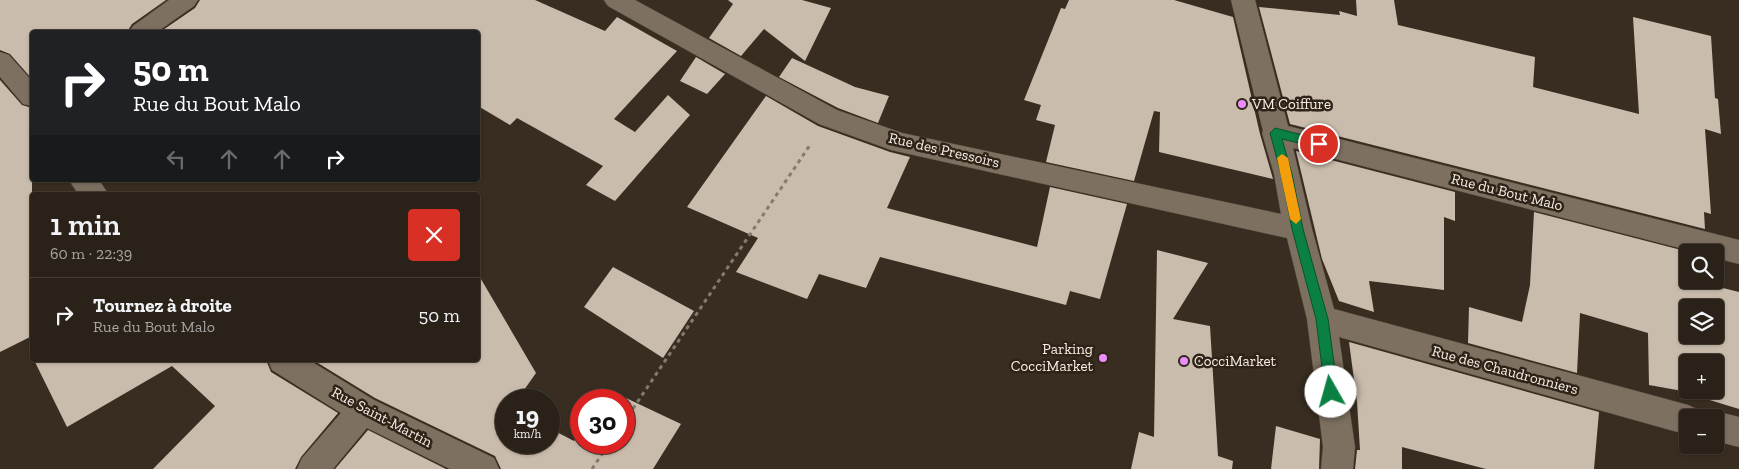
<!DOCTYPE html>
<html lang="fr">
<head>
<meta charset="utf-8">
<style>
  :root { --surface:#2a2218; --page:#322a21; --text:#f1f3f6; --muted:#a5a4a2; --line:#463f37 }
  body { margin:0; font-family:"Zilla Slab",serif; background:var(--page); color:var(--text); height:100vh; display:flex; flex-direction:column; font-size:19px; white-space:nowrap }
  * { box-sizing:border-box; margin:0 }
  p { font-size:16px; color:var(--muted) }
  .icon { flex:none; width:28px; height:28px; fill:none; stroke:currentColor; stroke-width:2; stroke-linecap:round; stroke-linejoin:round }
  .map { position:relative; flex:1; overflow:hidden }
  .details { position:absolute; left:30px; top:192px; width:450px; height:170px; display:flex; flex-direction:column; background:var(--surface); border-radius:5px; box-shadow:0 1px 4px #0004,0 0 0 1px var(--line) }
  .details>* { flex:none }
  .guide { position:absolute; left:30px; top:30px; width:450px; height:152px; border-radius:5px; box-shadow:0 1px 4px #0004,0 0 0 1px var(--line); background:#202124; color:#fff; overflow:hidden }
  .buttons { position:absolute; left:1679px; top:244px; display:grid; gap:10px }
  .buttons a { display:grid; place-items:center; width:45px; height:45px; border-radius:5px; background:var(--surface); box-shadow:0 1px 4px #0004,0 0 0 1px var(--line); font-size:25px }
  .speed { position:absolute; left:495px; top:389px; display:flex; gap:10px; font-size:25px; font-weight:700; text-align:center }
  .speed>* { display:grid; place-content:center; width:65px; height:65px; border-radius:50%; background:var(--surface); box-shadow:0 1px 4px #0004,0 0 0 1px var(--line); line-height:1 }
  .speed small { font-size:12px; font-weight:400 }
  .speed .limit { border:8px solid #d22; background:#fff; color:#111 }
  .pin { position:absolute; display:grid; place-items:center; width:42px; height:42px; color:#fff; margin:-21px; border:2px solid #fff; border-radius:50%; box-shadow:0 1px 5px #0007 }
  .me { position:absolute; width:55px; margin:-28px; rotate:353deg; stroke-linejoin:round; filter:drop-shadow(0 0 4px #0008) }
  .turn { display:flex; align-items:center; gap:18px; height:105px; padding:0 20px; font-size:22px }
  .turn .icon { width:65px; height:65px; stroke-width:2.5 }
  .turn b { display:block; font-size:35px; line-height:42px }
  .lanes { display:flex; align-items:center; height:48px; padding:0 20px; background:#0003; justify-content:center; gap:25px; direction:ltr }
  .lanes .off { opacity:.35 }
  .round { display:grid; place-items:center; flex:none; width:52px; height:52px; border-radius:5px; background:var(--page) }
  .head { display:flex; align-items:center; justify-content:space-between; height:85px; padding:0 20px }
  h1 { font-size:30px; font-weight:600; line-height:38px }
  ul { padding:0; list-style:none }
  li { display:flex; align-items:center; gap:15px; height:75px; padding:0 20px; border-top:1px solid var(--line) }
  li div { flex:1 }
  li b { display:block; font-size:19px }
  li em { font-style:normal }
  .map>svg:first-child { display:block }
</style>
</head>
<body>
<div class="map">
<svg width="1739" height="469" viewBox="0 0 1739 469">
  <rect width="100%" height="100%" fill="#382d20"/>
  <g fill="#cabcac" fill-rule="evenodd">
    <path d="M 0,0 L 166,0 L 132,24 L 127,32 L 32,32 L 32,79 L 10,54 L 0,50 Z"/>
    <path d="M 200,0 L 535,0 L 605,31 L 617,17 L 677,51 L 614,119 L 635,132 L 668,95 L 690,115 L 615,201 L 586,185 L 603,166 L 517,118 L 510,125 L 478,106 L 478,32 L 160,32 L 195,8 Z"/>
    <path d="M 728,0 L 802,0 L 831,8 L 805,61 L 764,29 L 741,56 L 709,38 L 733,4 Z"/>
    <path d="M 1069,0 L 1174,0 L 1233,17 L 1260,134 L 1273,179 L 1159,152 L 1160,112 L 1154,111 L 1134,181 L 1046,162 L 1055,125 L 1036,120 L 1041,105 L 1024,100 L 1061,8 L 1065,9 Z"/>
    <path d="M 1356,0 L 1394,0 L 1398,25 L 1535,57 L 1533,87 L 1639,114 L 1633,17 L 1711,36 L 1715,98 L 1718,99 L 1721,134 L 1705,129 L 1711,214 L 1704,212 L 1705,229 L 1290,124 L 1259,7 L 1340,15 L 1339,11 L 1357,16 Z"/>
    <path d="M 696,57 L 725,74 L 707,94 L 680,81 Z"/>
    <path d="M 792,58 L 855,87 L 889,96 L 878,123 L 838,108 L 779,77 Z"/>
    <path d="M 0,80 L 22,105 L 32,108 L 32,336 L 0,352 Z"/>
    <path d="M 766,96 L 818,126 L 890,152 L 910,157 L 887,208 L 1037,247 L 1050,187 L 1127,204 L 1100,299 L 1070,291 L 1066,305 L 880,257 L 866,288 L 819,274 L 807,299 L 736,272 L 758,238 L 687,207 Z"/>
    <path d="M 1296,151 L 1455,192 L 1455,221 L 1444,217 L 1444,290 L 1369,281 L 1374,312 L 1339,301 L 1322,259 Z"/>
    <path d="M 1534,212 L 1689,252 L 1688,252 L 1688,280 L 1707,280 L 1707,284 L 1739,292 L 1739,409 L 1677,390 L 1649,385 L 1648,333 L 1580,313 L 1577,373 L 1468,343 L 1469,307 L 1522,322 L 1530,285 ZM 1688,308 L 1715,308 L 1715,335 L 1688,335 ZM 1688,362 L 1715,362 L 1715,390 L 1688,390 Z"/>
    <path d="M 1157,250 L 1208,263 L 1173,319 L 1210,326 L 1218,456 L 1233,461 L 1232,469 L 1131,469 L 1139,432 L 1154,437 Z"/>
    <path d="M 613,267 L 694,311 L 663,358 L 584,307 Z"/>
    <path d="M 478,274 L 536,373 L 517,400 L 506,400 L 506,442 L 549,442 L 549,428 L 574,441 L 581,431 L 581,442 L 624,442 L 624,400 L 602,400 L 609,390 L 681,424 L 653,469 L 501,469 L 495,456 L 375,398 L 313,360 L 478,360 Z"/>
    <path d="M 1349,342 L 1599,412 L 1594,469 L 1486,469 L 1402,447 L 1402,469 L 1355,469 L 1357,450 L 1360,450 L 1357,402 Z"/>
    <path d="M 34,360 L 266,360 L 271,372 L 338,413 L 301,457 L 295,469 L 153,469 L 215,406 L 172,366 L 67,427 Z"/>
    <path d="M 1276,426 L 1320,439 L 1319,469 L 1271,469 Z"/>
    <path d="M 368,430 L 446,469 L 335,469 Z"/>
  </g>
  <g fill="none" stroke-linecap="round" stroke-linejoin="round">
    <g stroke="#53493e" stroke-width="1">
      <g id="street">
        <path d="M 169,0 L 198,0 L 194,6 L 157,32 L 129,32 L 133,26 Z"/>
        <path d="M 604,0 L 635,0 L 837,110 L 902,133 L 1281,214 L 1274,174 L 1262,133 L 1263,131 L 1231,0 L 1255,0 L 1288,126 L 1739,240 L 1739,264 L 1715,258 L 1715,252 L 1695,252 L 1293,148 L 1312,229 L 1334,309 L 1688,405 L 1699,410 L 1702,418 L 1688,418 L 1688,435 L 1339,337 L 1355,447 L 1353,469 L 1321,469 L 1323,447 L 1307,319 L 1287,238 L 891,150 L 819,124 L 608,6 Z"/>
        <path d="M 0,52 L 9,55 L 32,81 L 32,106 L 23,104 L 0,77 Z"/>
        <path d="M 69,180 L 99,180 L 109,195 L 79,195 Z"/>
        <path d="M 268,360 L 309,360 L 374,400 L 494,458 L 499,469 L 450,469 L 367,428 L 333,469 L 297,469 L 302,458 L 341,413 L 272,370 Z"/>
        <path d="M 1715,411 L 1739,417 L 1739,447 L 1715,441 L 1715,418 L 1703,418 Z"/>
      </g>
    </g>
    <g stroke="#847a6f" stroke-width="3" stroke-dasharray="4 4" stroke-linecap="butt">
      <path d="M 624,422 L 810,145"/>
      <path d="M 592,469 L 610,442"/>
    </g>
    <use href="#street" fill="#7d7061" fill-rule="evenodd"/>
  </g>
  <path fill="#0b8043" stroke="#07532c" d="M 1275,128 L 1319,139 L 1324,144 L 1319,148 L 1282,139 L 1292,174 L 1303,229 L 1328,319 L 1338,392 L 1336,397 L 1331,398 L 1327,397 L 1325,392 L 1316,319 L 1292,229 L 1281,174 L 1270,133 Z"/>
  <path fill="#f59e0b" d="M 1282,154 L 1288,158 L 1301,219 L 1296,224 L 1290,219 L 1277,158 Z"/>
  <g fill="#eb8dfc" stroke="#2e2316" stroke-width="2">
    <circle cx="1242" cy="104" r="5"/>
    <circle cx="1103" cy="358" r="5"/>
    <circle cx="1184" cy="361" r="5"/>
  </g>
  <g text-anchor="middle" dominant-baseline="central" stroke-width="5" stroke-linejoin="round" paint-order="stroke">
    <g font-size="15" fill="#f7efe7" stroke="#2e2316" text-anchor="start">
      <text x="1252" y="104">VM Coiffure</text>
      <text x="1093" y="349" text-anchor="end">Parking<tspan x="1093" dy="17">CocciMarket</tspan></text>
      <text x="1194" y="361">CocciMarket</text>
    </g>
    <g font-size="15" fill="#f7efe7" stroke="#2e2316">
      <text transform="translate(944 150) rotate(13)">Rue des Pressoirs</text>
      <text transform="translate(1507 192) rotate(14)">Rue du Bout Malo</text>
      <text transform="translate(1505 370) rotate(15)">Rue des Chaudronniers</text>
      <text transform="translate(382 417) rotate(28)">Rue Saint-Martin</text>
    </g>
  </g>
</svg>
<div class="buttons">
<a><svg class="icon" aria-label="search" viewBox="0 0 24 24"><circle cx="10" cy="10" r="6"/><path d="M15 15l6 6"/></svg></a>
<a><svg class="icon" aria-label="layers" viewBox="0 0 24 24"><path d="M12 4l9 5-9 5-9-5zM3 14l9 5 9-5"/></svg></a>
<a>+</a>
<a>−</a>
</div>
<div class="speed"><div>19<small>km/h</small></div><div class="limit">30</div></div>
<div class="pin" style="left:1319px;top:144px;background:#d93025"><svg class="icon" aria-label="arrive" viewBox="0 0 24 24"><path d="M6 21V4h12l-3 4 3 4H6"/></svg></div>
<svg class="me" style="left:1331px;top:392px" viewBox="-20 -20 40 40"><circle r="19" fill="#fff"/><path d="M0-13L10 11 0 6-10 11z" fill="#0b8043"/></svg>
<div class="guide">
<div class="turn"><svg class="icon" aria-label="right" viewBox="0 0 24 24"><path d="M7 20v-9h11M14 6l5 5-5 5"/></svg><div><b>50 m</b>Rue du Bout Malo</div></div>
<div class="lanes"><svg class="icon off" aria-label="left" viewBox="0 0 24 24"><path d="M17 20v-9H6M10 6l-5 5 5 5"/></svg><svg class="icon off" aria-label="ahead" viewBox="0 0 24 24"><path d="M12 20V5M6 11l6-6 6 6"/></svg><svg class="icon off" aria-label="ahead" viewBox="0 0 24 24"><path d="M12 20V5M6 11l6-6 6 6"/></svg><svg class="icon" aria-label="right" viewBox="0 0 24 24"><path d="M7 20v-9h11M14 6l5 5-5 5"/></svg></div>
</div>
<section class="details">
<div class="head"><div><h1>1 min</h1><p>60 m · 22:39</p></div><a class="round" style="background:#d93025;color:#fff"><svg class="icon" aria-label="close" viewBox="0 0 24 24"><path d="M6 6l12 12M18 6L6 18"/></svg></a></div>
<ul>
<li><svg class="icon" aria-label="right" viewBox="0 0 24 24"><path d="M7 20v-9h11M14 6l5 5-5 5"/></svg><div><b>Tournez à droite</b><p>Rue du Bout Malo</p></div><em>50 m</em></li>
</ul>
</section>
</div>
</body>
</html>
